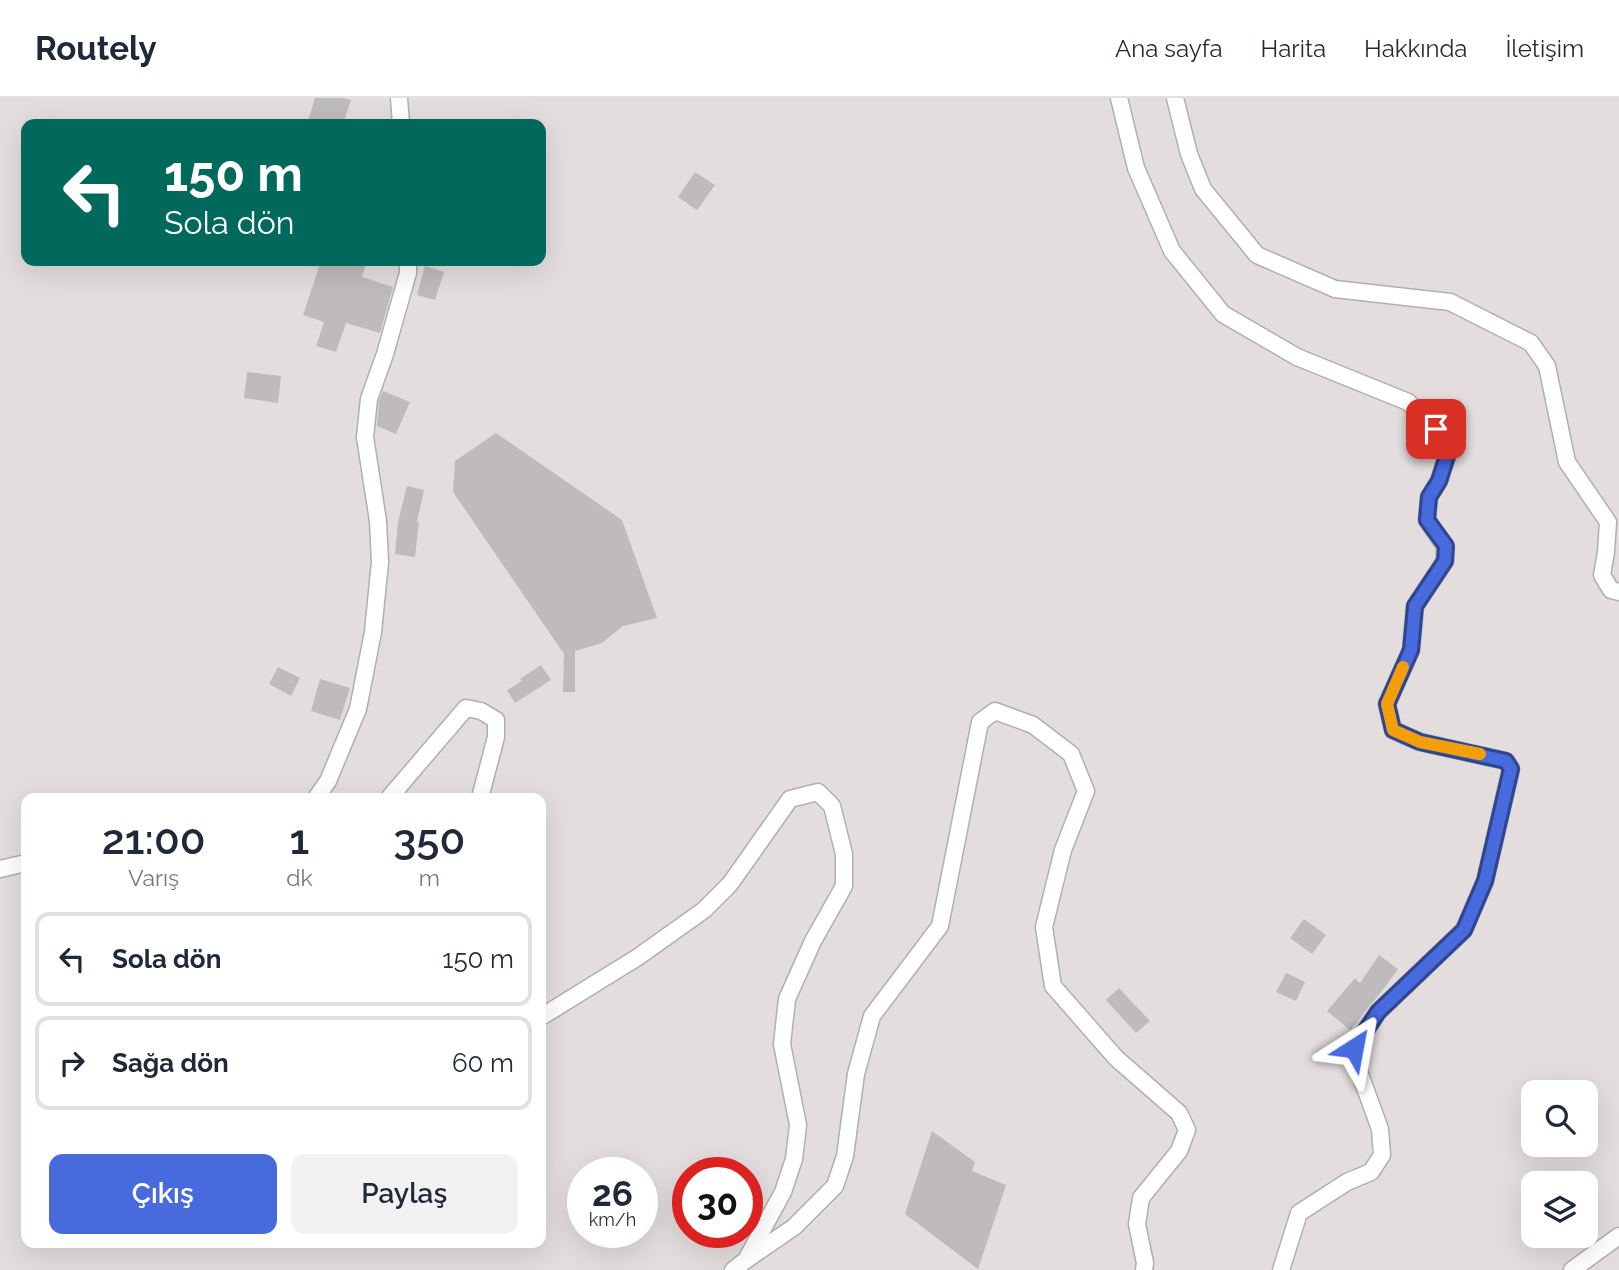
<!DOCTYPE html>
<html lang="tr">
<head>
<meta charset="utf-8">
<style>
  :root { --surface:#fff; --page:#f2f2f3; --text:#1f2937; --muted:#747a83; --line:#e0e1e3; --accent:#476add }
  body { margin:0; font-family:Raleway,sans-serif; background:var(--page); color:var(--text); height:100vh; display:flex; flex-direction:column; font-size:26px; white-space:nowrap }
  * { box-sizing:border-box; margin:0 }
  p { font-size:23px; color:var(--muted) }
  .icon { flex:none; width:38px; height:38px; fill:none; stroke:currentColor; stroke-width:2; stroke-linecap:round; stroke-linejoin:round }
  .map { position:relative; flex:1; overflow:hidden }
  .sheet { position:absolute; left:21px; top:695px; width:525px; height:455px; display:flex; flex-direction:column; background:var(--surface); border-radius:14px; box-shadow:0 7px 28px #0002 }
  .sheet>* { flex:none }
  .banner { position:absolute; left:21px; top:21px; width:525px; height:147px; border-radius:14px; box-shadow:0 7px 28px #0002; background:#00695c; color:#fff; overflow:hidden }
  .fabs { position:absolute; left:1521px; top:982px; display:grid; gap:14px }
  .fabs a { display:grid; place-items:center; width:77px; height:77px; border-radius:14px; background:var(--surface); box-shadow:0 7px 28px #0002; font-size:35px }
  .speed { position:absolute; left:567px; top:1059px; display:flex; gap:14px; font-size:35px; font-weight:700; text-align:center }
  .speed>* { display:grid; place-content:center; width:91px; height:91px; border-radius:50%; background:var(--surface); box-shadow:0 7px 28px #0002; line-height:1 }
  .speed small { font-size:18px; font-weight:400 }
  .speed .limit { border:10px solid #d22; background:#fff; color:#111 }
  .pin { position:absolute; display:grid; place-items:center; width:60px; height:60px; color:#fff; margin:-30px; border-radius:14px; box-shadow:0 4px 10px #0006 }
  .me { position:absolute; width:77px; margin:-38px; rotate:34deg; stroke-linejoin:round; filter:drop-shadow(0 0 5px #0008) }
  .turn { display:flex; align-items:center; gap:24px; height:147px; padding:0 28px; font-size:32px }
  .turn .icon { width:91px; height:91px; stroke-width:2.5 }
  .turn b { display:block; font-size:49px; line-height:60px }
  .eta { display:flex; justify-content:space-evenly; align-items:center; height:119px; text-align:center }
  .eta b { font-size:42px; font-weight:600; line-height:49px }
  .primary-button { display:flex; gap:14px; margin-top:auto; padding:14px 28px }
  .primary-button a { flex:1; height:80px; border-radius:14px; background:var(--accent); color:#fff; font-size:28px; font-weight:600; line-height:80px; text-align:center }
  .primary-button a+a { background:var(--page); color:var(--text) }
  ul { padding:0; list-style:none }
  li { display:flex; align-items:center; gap:21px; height:94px; margin:0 14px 10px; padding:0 14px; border:4px solid var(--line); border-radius:14px }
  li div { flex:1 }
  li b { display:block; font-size:26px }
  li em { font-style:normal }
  header { display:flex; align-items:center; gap:42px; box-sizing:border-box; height:98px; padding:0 35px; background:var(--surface); border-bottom:2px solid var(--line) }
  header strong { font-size:33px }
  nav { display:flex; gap:38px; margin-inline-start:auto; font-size:24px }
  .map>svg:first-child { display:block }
</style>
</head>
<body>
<header>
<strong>Routely</strong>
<nav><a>Ana sayfa</a><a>Harita</a><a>Hakkında</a><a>İletişim</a></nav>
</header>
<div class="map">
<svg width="1619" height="1172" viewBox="0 0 1619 1172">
  <rect width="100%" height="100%" fill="#e3ddde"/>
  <g fill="#bfbabc">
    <path d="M 315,0 L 343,0 L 351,2 L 343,26 L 307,26 Z"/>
    <path d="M 695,74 L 715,87 L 697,112 L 678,99 Z"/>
    <path d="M 321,163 L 367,163 L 362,179 L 393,189 L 380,235 L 346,225 L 336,254 L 316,248 L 324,224 L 303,217 Z"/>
    <path d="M 425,168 L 444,174 L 435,202 L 417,197 Z"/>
    <path d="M 247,274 L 281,278 L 278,305 L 244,300 Z"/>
    <path d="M 383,293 L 410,304 L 396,336 L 377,328 L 379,303 Z"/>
    <path d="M 496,335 L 622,422 L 657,520 L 623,528 L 602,545 L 575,553 L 575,594 L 563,594 L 564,556 L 453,394 L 455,363 Z"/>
    <path d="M 407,388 L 424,392 L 417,424 L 419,424 L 415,459 L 395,456 L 398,424 Z"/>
    <path d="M 541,567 L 551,582 L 515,605 L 507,592 L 522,583 L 520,581 Z"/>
    <path d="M 278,569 L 300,580 L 291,598 L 269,586 Z"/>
    <path d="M 320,581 L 350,590 L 340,622 L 311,613 Z"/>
    <path d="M 1304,821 L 1326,837 L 1312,856 L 1290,840 Z"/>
    <path d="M 1379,857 L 1398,871 L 1386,888 L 1350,932 L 1327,913 L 1355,880 L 1360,885 Z"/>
    <path d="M 1286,875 L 1305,884 L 1296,903 L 1276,894 Z"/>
    <path d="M 1119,890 L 1150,923 L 1136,935 L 1106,902 Z"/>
    <path d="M 932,1033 L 975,1064 L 972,1073 L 1006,1087 L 978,1171 L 905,1116 Z"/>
  </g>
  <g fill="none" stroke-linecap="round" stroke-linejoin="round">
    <g stroke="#b3aeaf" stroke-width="19">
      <g id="minor">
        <path d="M 399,0 L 401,26"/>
        <path d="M 1119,0 L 1136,70 L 1172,153 L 1223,216 L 1297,259 L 1408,304 L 1436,331 L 1447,358 L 1439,383 L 1429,399 L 1427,422 L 1445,448 L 1445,463 L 1415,508 L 1411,552 L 1387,606 L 1393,632 L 1420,644 L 1506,663 L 1511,671 L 1485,783 L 1464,832 L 1378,914 L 1354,950 L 1356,965 L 1380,1031 L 1382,1057 L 1371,1074 L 1347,1084 L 1299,1115 L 1281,1172"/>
        <path d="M 1175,0 L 1189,56 L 1203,91 L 1257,157 L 1335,191 L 1450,204 L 1531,245 L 1547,268 L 1567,364 L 1608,424 L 1606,454 L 1602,477 L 1611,492 L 1619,494"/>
        <path d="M 316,700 L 328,683 L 358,611 L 373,534 L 380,464 L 378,423 L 365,339 L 369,301 L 385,256 L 408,175 L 408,163"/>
        <path d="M 389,700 L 466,610 L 481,613 L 496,622 L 496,639 L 480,700"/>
        <path d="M 0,771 L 26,765"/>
        <path d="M 541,919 L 638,859 L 704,812 L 730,786 L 790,701 L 818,694 L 832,708 L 844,756 L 844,788 L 813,843 L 787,901 L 782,946 L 798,1027 L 794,1061 L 783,1094 L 746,1162 L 733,1172"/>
        <path d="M 746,1162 L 794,1129 L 835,1088 L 845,1058 L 856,976 L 872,918 L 940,828 L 980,624 L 995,613 L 1033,627 L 1071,656 L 1086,693 L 1063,752 L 1044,829 L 1053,888 L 1116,960 L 1179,1015 L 1187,1032 L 1179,1053 L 1141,1100 L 1137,1126 L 1145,1165 L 1144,1172"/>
        <path d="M 1572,1172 L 1619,1138"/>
      </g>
    </g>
    <use href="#minor" stroke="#fff" stroke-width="16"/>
  </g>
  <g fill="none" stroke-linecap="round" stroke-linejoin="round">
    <g stroke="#2e4590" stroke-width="18">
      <path id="route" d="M 1354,950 L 1378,914 L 1464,832 L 1485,783 L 1511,671 L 1506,663 L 1420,644 L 1393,632 L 1387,606 L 1411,552 L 1415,508 L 1445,463 L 1446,448 L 1427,422 L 1429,399 L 1439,383 L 1447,358 L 1436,331"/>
    </g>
    <use href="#route" stroke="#476add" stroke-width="12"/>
    <path stroke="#f59e0b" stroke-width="12" d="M 1403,569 L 1387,606 L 1393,632 L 1420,644 L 1480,656"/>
  </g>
</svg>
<div class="fabs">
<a><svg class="icon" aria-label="search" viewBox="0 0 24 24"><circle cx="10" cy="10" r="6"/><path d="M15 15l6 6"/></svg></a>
<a><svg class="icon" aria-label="layers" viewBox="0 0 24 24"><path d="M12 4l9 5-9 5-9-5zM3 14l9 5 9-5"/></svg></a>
</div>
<div class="speed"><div>26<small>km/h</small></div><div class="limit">30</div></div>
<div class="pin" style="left:1436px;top:331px;background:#d93025"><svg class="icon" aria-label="arrive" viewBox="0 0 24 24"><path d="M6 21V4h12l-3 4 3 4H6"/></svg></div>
<svg class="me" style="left:1354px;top:950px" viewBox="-20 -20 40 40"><path d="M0-17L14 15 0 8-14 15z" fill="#476add" stroke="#fff" stroke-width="4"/></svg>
<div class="banner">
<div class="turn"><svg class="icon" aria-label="left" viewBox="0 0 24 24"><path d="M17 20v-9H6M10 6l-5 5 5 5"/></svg><div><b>150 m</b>Sola dön</div></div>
</div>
<section class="sheet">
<div class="eta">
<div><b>21:00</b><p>Varış</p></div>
<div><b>1</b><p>dk</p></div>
<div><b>350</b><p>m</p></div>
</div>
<ul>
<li><svg class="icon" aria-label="left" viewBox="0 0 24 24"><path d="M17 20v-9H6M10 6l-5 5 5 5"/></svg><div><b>Sola dön</b></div><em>150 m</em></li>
<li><svg class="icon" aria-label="right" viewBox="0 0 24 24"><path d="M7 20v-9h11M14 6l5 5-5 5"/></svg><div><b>Sağa dön</b></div><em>60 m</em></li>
</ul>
<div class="primary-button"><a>Çıkış</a><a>Paylaş</a></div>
</section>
</div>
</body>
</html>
